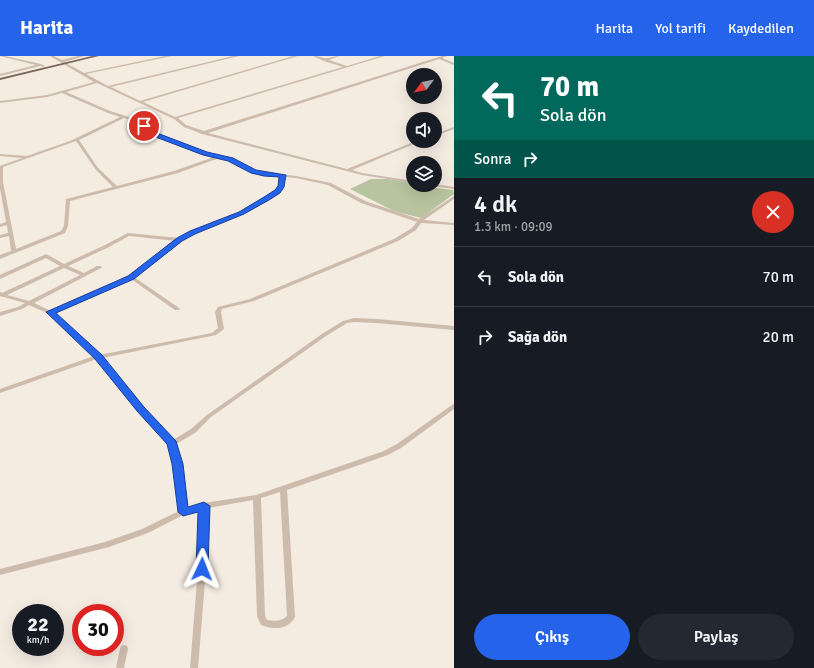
<!DOCTYPE html>
<html lang="tr">
<head>
<meta charset="utf-8">
<style>
  :root { --surface:#171b24; --page:#242831; --text:#f1f3f6; --muted:#9ea1a6; --line:#363941; --accent:#2563eb }
  body { margin:0; font-family:Signika,sans-serif; background:var(--page); color:var(--text); height:100vh; display:flex; flex-direction:column; font-size:15px; white-space:nowrap }
  * { box-sizing:border-box; margin:0 }
  p { font-size:13px; color:var(--muted) }
  .icon { flex:none; width:22px; height:22px; fill:none; stroke:currentColor; stroke-width:2; stroke-linecap:round; stroke-linejoin:round }
  .map { position:relative; flex:1; overflow:hidden }
  .panel { display:flex; flex-direction:column; background:var(--surface); width:360px }
  .panel>* { flex:none }
  .top-card { background:#00695c; color:#fff; overflow:hidden }
  .needle { width:26px; rotate:238deg }
  .controls { position:absolute; left:406px; top:12px; display:grid; gap:8px }
  .controls a { display:grid; place-items:center; width:36px; height:36px; border-radius:50%; background:var(--surface); box-shadow:0 4px 16px #0002; font-size:20px }
  .speed { position:absolute; left:12px; top:548px; display:flex; gap:8px; font-size:20px; font-weight:700; text-align:center }
  .speed>* { display:grid; place-content:center; width:52px; height:52px; border-radius:50%; background:var(--surface); box-shadow:0 4px 16px #0002; line-height:1 }
  .speed small { font-size:10px; font-weight:400 }
  .speed .limit { border:6px solid #d22; background:#fff; color:#111 }
  .pin { position:absolute; display:grid; place-items:center; width:34px; height:34px; color:#fff; margin:-17px; border:2px solid #fff; border-radius:50%; box-shadow:0 1px 4px #0007 }
  .me { position:absolute; width:44px; margin:-22px; rotate:2deg; stroke-linejoin:round; filter:drop-shadow(0 0 3px #0008) }
  .turn { display:flex; align-items:center; gap:14px; height:84px; padding:0 20px; font-size:18px }
  .turn .icon { width:52px; height:52px; stroke-width:2.5 }
  .turn b { display:block; font-size:28px; line-height:34px }
  .then { display:flex; align-items:center; height:38px; padding:0 20px; background:#0003; gap:8px; font-size:15px }
  .round { display:grid; place-items:center; flex:none; width:42px; height:42px; border-radius:21px; background:var(--page) }
  .head { display:flex; align-items:center; justify-content:space-between; height:68px; padding:0 20px }
  h1 { font-size:24px; font-weight:600; line-height:30px }
  .primary-button { display:flex; gap:8px; margin-top:auto; padding:8px 20px }
  .primary-button a { flex:1; height:46px; border-radius:24px; background:var(--accent); color:#fff; font-size:16px; font-weight:600; line-height:46px; text-align:center }
  .primary-button a+a { background:var(--page); color:var(--text) }
  ul { padding:0; list-style:none }
  li { display:flex; align-items:center; gap:12px; height:60px; padding:0 20px; border-top:1px solid var(--line) }
  li div { flex:1 }
  li b { display:block; font-size:15px }
  li em { font-style:normal }
  header { display:flex; align-items:center; gap:24px; box-sizing:border-box; height:56px; padding:0 20px; background:var(--accent); color:#fff }
  header strong { font-size:19px }
  nav { display:flex; gap:22px; margin-inline-start:auto; font-size:14px }
  main { display:flex; flex:1; min-height:0 }
  .map>svg:first-child { display:block }
</style>
</head>
<body>
<header>
<strong>Harita</strong>
<nav><a>Harita</a><a>Yol tarifi</a><a>Kaydedilen</a></nav>
</header>
<main>
<div class="map">
<svg width="454" height="612" viewBox="0 0 454 612">
  <rect width="100%" height="100%" fill="#f4ebe1"/>
  <path fill="#b8c4a0" d="M 371,123 L 388,123 L 413,127 L 413,129 L 453,134 L 454,138 L 421,162 L 394,155 L 350,133 Z"/>
  <g fill="none" stroke-linecap="round" stroke-linejoin="round">
    <g fill="#cdbbac" fill-rule="evenodd">
      <path d="M 0,0 L 5,0 L 41,8 L 45,10 L 43,11 L 40,10 L 0,20 L 0,18 L 36,9 Z"/>
      <path d="M 50,0 L 54,0 L 62,4 L 78,0 L 84,0 L 64,6 L 84,17 L 165,0 L 172,0 L 86,18 L 108,30 L 233,0 L 239,0 L 111,31 L 140,45 L 293,0 L 298,0 L 143,46 L 175,61 L 343,11 L 324,5 L 313,0 C 318,0 320,1 324,2 C 329,3 334,0 339,0 L 329,4 L 347,10 L 380,0 L 385,0 L 178,62 L 186,69 L 204,75 L 442,0 L 447,0 L 442,2 L 454,7 L 454,9 L 439,3 L 208,77 L 347,113 L 416,85 L 421,85 L 352,114 L 362,117 L 413,125 L 413,127 L 362,119 L 202,78 L 184,71 L 174,63 L 97,27 L 66,36 L 110,55 L 135,63 L 156,77 L 206,97 L 231,102 L 254,115 L 296,120 L 331,127 L 365,145 L 419,163 L 454,140 L 454,143 L 424,164 L 454,167 L 454,169 L 421,167 L 416,174 L 398,185 L 254,245 L 222,253 L 221,256 L 224,273 L 216,279 L 102,302 L 142,352 L 173,384 L 191,373 L 207,359 L 322,278 L 343,265 L 354,262 L 377,263 L 454,270 L 454,274 L 377,267 L 354,266 L 347,267 L 326,280 L 211,361 L 195,377 L 176,388 L 180,408 L 186,452 L 204,447 L 256,439 L 384,395 L 397,388 L 452,349 L 454,348 L 454,353 L 401,392 L 388,399 L 287,434 L 295,561 C 288,574 274,574 261,569 L 257,560 L 253,444 L 208,452 L 206,513 L 198,612 L 190,612 L 198,513 L 200,454 L 185,458 L 148,477 L 109,491 L 0,519 L 0,513 L 105,486 L 142,473 L 179,455 L 174,408 L 169,388 L 138,354 L 97,303 L 0,337 L 0,333 L 94,300 L 49,258 L 29,249 L 22,253 L 0,260 L 0,256 L 18,251 L 25,247 L 0,240 L 0,236 L 2,237 L 60,210 L 46,202 L 0,223 L 0,219 L 46,198 L 64,208 L 103,190 L 128,177 L 179,182 L 190,175 L 239,156 L 264,142 L 275,135 L 280,130 L 281,121 L 251,117 L 229,104 L 219,102 L 178,117 L 70,145 L 68,170 L 65,177 L 0,203 L 0,199 L 11,195 L 9,180 L 0,182 L 0,179 L 8,177 L 7,169 L 0,171 L 0,168 L 6,166 L 0,132 L 0,110 L 22,102 L 0,100 L 0,98 L 27,100 L 70,85 L 120,61 L 108,57 L 62,37 L 47,41 L 0,47 L 0,45 L 47,39 L 94,26 ZM 124,62 L 133,65 L 154,79 L 204,99 L 214,101 L 174,115 L 117,130 L 98,112 L 79,84 ZM 76,85 L 96,114 L 113,131 L 66,143 L 64,170 L 61,175 L 16,193 L 3,126 L 3,111 ZM 285,121 L 296,122 L 328,129 L 361,147 L 417,166 L 412,172 L 394,183 L 250,243 L 218,251 L 215,256 L 218,272 L 212,277 L 99,299 L 55,257 L 131,223 L 175,254 L 179,254 L 180,253 L 179,252 L 134,221 L 194,177 L 243,158 L 279,137 L 284,130 ZM 129,180 L 176,185 L 129,220 L 51,255 L 34,247 L 101,212 L 102,211 L 101,210 L 97,210 L 84,217 L 68,210 L 107,192 ZM 64,212 L 80,219 L 29,245 L 7,239 ZM 280,436 L 287,560 C 281,566 275,565 267,564 L 265,560 L 261,442 Z"/>
      <path d="M 454,71 L 454,73 L 435,80 L 435,78 Z"/>
      <path d="M 435,128 L 454,131 L 454,133 L 431,130 L 429,129 L 435,129 Z"/>
      <path d="M 124,589 L 127,590 L 128,593 L 124,612 L 116,612 L 120,593 L 121,590 Z"/>
    </g>
    <path fill="#7d675c" fill-rule="evenodd" d="M 92,0 L 99,0 L 0,24 L 0,22 Z"/>
  </g>
  <path fill="#2563eb" stroke="#184099" d="M 142,69 L 146,69 L 157,77 L 207,96 L 233,102 L 256,114 L 286,119 L 284,131 L 280,137 L 269,144 L 244,158 L 195,178 L 182,185 L 134,223 L 56,257 L 102,299 L 144,351 L 176,385 L 183,408 L 188,451 L 204,446 L 210,450 L 208,513 L 206,516 L 197,516 L 196,513 L 198,456 L 183,460 L 178,456 L 172,408 L 167,388 L 137,355 L 95,303 L 46,256 L 128,220 L 177,182 L 190,175 L 239,156 L 264,141 L 275,134 L 278,130 L 279,121 L 264,120 L 251,117 L 228,105 L 203,99 L 153,80 L 142,71 Z"/>
</svg>
<div class="controls">
<a><svg class="needle" viewBox="-14 -14 28 28"><path d="M0-13l5 13h-10z" fill="#e53935"/><path d="M0 13l5-13h-10z" fill="#9ea1a6"/></svg></a>
<a><svg class="icon" aria-label="sound" viewBox="0 0 24 24"><path d="M4 9h4l5-4v14l-5-4H4zM17 9q2 3 0 6"/></svg></a>
<a><svg class="icon" aria-label="layers" viewBox="0 0 24 24"><path d="M12 4l9 5-9 5-9-5zM3 14l9 5 9-5"/></svg></a>
</div>
<div class="speed"><div>22<small>km/h</small></div><div class="limit">30</div></div>
<div class="pin" style="left:144px;top:70px;background:#d93025"><svg class="icon" aria-label="arrive" viewBox="0 0 24 24"><path d="M6 21V4h12l-3 4 3 4H6"/></svg></div>
<svg class="me" style="left:202px;top:513px" viewBox="-20 -20 40 40"><path d="M0-17L14 15 0 8-14 15z" fill="#2563eb" stroke="#fff" stroke-width="4"/></svg>
</div>
<section class="panel">
<div class="top-card">
<div class="turn"><svg class="icon" aria-label="left" viewBox="0 0 24 24"><path d="M17 20v-9H6M10 6l-5 5 5 5"/></svg><div><b>70 m</b>Sola dön</div></div>
<div class="then">Sonra<svg class="icon" aria-label="right" viewBox="0 0 24 24"><path d="M7 20v-9h11M14 6l5 5-5 5"/></svg></div>
</div>
<div class="head"><div><h1>4 dk</h1><p>1.3 km · 09:09</p></div><a class="round" style="background:#d93025;color:#fff"><svg class="icon" aria-label="close" viewBox="0 0 24 24"><path d="M6 6l12 12M18 6L6 18"/></svg></a></div>
<ul>
<li><svg class="icon" aria-label="left" viewBox="0 0 24 24"><path d="M17 20v-9H6M10 6l-5 5 5 5"/></svg><div><b>Sola dön</b></div><em>70 m</em></li>
<li><svg class="icon" aria-label="right" viewBox="0 0 24 24"><path d="M7 20v-9h11M14 6l5 5-5 5"/></svg><div><b>Sağa dön</b></div><em>20 m</em></li>
</ul>
<div class="primary-button"><a>Çıkış</a><a>Paylaş</a></div>
</section>
</main>
</body>
</html>
